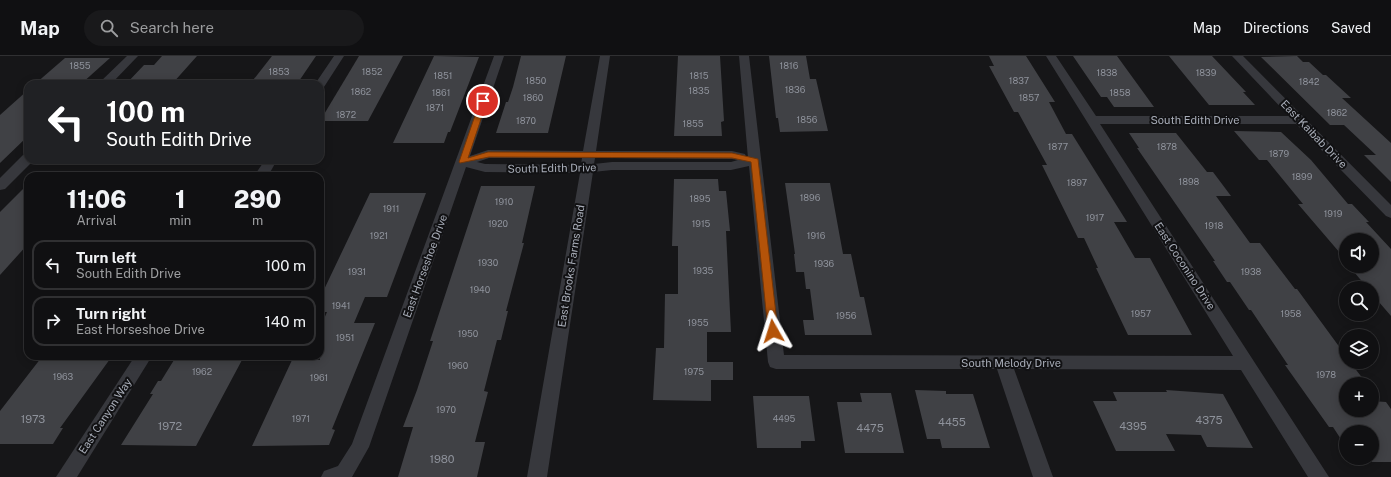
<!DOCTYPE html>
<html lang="en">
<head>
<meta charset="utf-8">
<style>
  :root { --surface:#101012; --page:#19191b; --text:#f1f3f6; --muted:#9c9d9f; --line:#303032 }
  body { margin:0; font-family:"Public Sans",sans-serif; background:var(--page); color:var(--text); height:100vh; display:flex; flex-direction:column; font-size:15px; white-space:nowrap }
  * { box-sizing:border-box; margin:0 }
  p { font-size:13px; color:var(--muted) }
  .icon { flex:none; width:22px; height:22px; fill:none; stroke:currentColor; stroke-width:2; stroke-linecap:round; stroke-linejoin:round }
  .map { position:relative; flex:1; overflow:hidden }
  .drawer { position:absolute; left:24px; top:116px; width:300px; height:188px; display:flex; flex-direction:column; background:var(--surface); border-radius:12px; box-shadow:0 2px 10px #0003,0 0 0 1px var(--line) }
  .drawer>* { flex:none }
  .top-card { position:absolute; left:24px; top:24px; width:300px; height:84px; border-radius:12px; box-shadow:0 2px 10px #0003,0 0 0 1px var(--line); background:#202124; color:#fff; overflow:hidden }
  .buttons { position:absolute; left:1339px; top:177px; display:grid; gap:8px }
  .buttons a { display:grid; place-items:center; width:40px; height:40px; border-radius:50%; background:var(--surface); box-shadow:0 2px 10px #0003,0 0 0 1px var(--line); font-size:20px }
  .pin { position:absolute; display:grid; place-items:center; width:34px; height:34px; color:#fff; margin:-17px; border:2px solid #fff; border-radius:50%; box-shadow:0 1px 4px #0007 }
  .me { position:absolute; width:44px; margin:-22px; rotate:354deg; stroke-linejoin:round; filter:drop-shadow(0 0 3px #0008) }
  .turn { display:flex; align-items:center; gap:14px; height:84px; padding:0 16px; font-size:18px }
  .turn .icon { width:52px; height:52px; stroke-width:2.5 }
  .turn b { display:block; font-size:28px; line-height:34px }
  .eta { display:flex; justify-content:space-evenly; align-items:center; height:68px; text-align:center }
  .eta b { font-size:24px; font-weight:800; line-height:28px }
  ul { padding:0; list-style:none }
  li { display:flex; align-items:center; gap:12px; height:50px; margin:0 8px 6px; padding:0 8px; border:2px solid var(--line); border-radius:12px }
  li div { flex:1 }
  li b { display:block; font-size:15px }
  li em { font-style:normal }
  header { display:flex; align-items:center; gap:24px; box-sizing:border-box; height:56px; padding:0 20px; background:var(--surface); border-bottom:1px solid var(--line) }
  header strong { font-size:19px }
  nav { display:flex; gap:22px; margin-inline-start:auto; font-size:14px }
  .search { width:280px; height:36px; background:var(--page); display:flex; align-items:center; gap:10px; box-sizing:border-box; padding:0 14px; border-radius:22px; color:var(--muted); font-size:15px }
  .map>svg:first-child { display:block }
</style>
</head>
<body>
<header>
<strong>Map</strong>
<div class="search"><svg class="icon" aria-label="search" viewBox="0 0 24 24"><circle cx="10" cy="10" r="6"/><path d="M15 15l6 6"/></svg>Search here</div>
<nav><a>Map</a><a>Directions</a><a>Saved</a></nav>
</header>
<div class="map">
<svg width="1391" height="421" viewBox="0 0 1391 421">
  <rect width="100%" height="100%" fill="#161618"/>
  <g fill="#404145">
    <path d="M 162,0 L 197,0 L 172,28 L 126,28 L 144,9 L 154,9 Z"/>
    <path d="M 272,0 L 316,0 L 297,28 L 250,28 Z"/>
    <path d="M 359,0 L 403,0 L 368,65 L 320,65 Z"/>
    <path d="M 434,0 L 479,1 L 450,76 L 448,76 L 444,87 L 393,87 Z"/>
    <path d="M 521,0 L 566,0 L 548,77 L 496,77 L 506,46 L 508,46 L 513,31 Z"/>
    <path d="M 678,0 L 720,0 L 724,65 L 721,66 L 722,80 L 674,80 Z"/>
    <path d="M 769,0 L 806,0 L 810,23 L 816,23 L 828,75 L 780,76 L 778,62 L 776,62 Z"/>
    <path d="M 989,0 L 1026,0 L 1055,46 L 1049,46 L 1066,78 L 1072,78 L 1127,166 L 1114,166 L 1135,202 L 1150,202 L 1192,279 L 1128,279 L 1096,212 L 1098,212 L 1084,182 L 1078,182 L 1042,109 L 1047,109 L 1018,56 L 1014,56 L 989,10 L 994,10 Z"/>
    <path d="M 1073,0 L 1117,0 L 1154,51 L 1114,51 L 1107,41 L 1101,41 Z"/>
    <path d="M 1169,0 L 1212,0 L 1246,36 L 1243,36 L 1255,49 L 1209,49 Z"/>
    <path d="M 1297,0 L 1303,6 L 1309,6 L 1323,19 L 1326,19 L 1351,42 L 1342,42 L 1391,87 L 1391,126 L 1364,99 L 1376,99 L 1344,69 L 1330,69 L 1261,1 Z"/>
    <path d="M 65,2 L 110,2 L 81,28 L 35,28 Z"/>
    <path d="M 28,34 L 28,80 L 0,107 L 0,59 Z"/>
    <path d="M 1234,75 L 1281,76 L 1311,104 L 1348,148 L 1352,148 L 1369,166 L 1366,166 L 1391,193 L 1391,260 L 1372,238 L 1372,229 L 1365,229 L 1349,210 L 1372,210 L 1372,183 L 1346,183 L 1346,204 L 1298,148 L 1303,148 L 1267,104 L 1259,104 Z"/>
    <path d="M 1129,77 L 1176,77 L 1207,116 L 1213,116 L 1231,140 L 1216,140 L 1250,187 L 1260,187 L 1295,233 L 1297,233 L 1346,300 L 1346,306 L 1350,306 L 1367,328 L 1346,328 L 1346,354 L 1372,354 L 1372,345 L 1386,346 L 1391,353 L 1391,406 L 1372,406 L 1372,376 L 1346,376 L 1346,391 L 1333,371 L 1329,371 L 1285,309 L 1288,309 L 1251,254 L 1249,254 L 1230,226 L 1227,226 L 1213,205 L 1215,205 L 1137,92 L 1139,92 Z"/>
    <path d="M 674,123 L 718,123 L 719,135 L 726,135 L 730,175 L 726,175 L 731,276 L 707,276 L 707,306 L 733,306 L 733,324 L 711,324 L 711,345 L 653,344 L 656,292 L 664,292 L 665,238 L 678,238 L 678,190 L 672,190 Z"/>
    <path d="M 785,127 L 830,127 L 843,198 L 851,198 L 860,241 L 864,241 L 872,279 L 805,279 L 803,264 L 814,264 L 810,233 L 806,233 L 804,216 L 796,216 L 794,198 L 795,198 Z"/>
    <path d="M 28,128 L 28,188 L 0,219 L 0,156 Z"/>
    <path d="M 481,130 L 535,130 L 522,187 L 524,187 L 506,255 L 508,255 L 501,284 L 497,284 L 484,335 L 488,336 L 475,386 L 485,386 L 477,421 L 398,421 L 413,371 L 403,371 L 417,334 L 433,285 L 430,285 Z"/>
    <path d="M 370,137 L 426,137 L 387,241 L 365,241 L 354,267 L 375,267 L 332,373 L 335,374 L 329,389 L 252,390 L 292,304 L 320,304 L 320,272 L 327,256 L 320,256 L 320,242 Z"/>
    <path d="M 41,302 L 110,303 L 60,372 L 63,372 L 53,388 L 0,388 L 0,355 Z"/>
    <path d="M 174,304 L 242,304 L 196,390 L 121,389 L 153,338 L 150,338 L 158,325 L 161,325 Z"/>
    <path d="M 915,334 L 946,335 L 946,338 L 973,338 L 990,392 L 942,392 L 940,383 L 927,383 Z"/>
    <path d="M 1166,334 L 1223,338 L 1253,392 L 1207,391 L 1201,379 L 1166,378 L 1175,395 L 1116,395 L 1093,345 L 1117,345 L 1113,336 L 1167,336 Z"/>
    <path d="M 860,337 L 891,337 L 904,397 L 845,397 L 837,346 L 862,346 Z"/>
    <path d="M 753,340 L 809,340 L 815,385 L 801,385 L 801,392 L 757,392 Z"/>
  </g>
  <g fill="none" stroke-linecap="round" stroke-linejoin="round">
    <g fill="#37383d" fill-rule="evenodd">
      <path d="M 127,0 L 138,0 L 111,28 L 98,28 Z"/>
      <path d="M 334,0 L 344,0 L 324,31 L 320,32 L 320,28 L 315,28 Z"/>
      <path d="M 494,0 L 504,0 L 470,100 L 488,94 L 583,95 L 600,0 L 610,0 L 596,95 L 732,95 L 745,98 L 746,101 L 745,103 L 748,102 L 739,0 L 749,0 L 784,299 L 1233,300 L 1046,0 L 1056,0 L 1096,60 L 1289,60 L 1232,0 L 1243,0 L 1391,149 L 1391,162 L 1386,160 L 1296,68 L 1100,68 L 1329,421 L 1308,421 L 1241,314 L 1014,313 L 1053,421 L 1033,421 L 997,313 L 776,313 L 770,311 L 768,306 L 749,110 L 731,114 L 612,114 L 593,116 L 547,421 L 527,421 L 580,117 L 485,116 L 466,111 L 369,391 L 352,421 L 321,421 L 324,415 L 338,410 L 352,388 ZM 489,102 L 582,102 L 581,109 L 485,108 L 477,106 ZM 595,102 L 732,103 L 738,104 L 731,106 L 612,106 L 594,108 Z"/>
      <path d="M 28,98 L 28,104 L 33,105 L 5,133 L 0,134 L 0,122 L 23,99 Z"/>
      <path d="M 265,104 L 277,104 L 268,120 L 254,120 Z"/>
      <path d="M 135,300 L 152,300 L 77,421 L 56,421 Z"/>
    </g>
  </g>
  <path fill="#b45309" stroke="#753606" d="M 483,43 L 487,45 L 468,102 L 488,96 L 732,97 L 758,103 L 778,275 L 776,278 L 773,279 L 768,275 L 751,106 L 732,102 L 489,101 L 460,107 L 459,106 L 480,45 Z"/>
  <g text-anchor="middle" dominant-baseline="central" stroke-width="4" stroke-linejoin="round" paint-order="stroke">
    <g font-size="9" fill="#8e929b">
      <text x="80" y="9">1855</text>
      <text x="789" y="9">1816</text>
      <text x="279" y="15">1853</text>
      <text x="372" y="15">1852</text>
      <text x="1107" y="16">1838</text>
      <text x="1206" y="16">1839</text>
      <text x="443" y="19">1851</text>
      <text x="699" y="19">1815</text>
      <text x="536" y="24">1850</text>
      <text x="1019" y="24">1837</text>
      <text x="1309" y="25">1842</text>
      <text x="795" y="33">1836</text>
      <text x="699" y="34">1835</text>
      <text x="361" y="35">1862</text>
      <text x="441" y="36">1861</text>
      <text x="1120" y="36">1858</text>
      <text x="533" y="41">1860</text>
      <text x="1029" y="41">1857</text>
      <text x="435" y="51">1871</text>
      <text x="1337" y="56">1862</text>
      <text x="346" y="58">1872</text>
      <text x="807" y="63">1856</text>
      <text x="526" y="64">1870</text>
      <text x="693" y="67">1855</text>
      <text x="1058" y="90">1877</text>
      <text x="1167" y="90">1878</text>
      <text x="1279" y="97">1879</text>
      <text x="1302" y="120">1899</text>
      <text x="1189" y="125">1898</text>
      <text x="1077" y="126">1897</text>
      <text x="810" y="141">1896</text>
      <text x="700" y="142">1895</text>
      <text x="504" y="145">1910</text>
      <text x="391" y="152">1911</text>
      <text x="1333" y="157">1919</text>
      <text x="1095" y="161">1917</text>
      <text x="498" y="167">1920</text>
      <text x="701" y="167">1915</text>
      <text x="1214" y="169">1918</text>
      <text x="379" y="179">1921</text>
      <text x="816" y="179">1916</text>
      <text x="488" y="206">1930</text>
      <text x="824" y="207">1936</text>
      <text x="703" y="214">1935</text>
      <text x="357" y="215">1931</text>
      <text x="1251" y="215">1938</text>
      <text x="480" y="233">1940</text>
      <text x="341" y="249">1941</text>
      <text x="1141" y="257">1957</text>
      <text x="1291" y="257">1958</text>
      <text x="846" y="259">1956</text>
      <text x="698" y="266">1955</text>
      <text x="468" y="277">1950</text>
      <text x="345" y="281">1951</text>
      <text x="458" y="309">1960</text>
      <text x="202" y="315">1962</text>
      <text x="694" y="315">1975</text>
      <text x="1326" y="318">1978</text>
      <text x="63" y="320">1963</text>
      <text x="319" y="321">1961</text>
      <text x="446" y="353">1970</text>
      <text x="301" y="362">1971</text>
      <text x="784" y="362">4495</text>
    </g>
    <g font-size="11" fill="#a8adb8" stroke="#111113">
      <text x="1195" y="64">South Edith Drive</text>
      <text transform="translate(1314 78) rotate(46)">East Kaibab Drive</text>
      <text transform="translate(552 112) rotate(-1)">South Edith Drive</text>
      <text transform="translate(425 210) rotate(-70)">East Horseshoe Drive</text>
      <text transform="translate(571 210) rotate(-81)">East Brooks Farms Road</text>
      <text transform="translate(1185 210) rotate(57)">East Coconino Drive</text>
      <text x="1011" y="307">South Melody Drive</text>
      <text transform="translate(105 360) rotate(-57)">East Canyon Way</text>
    </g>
    <g font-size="11" fill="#8e929b">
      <text x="33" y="363">1973</text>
      <text x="1209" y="364">4375</text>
      <text x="952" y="366">4455</text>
      <text x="170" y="370">1972</text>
      <text x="1133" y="370">4395</text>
      <text x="870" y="372">4475</text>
      <text x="442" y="403">1980</text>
    </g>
  </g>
</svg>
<div class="buttons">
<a><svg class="icon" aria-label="sound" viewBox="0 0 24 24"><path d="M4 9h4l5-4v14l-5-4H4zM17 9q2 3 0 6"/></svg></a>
<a><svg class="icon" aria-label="search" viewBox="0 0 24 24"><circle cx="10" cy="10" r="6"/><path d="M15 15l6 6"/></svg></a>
<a><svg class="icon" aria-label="layers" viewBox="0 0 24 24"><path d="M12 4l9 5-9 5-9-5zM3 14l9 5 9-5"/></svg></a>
<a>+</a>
<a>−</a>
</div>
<div class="pin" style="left:483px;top:45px;background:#d93025"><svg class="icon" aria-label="arrive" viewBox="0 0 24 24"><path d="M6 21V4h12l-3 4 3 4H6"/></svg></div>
<svg class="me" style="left:773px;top:275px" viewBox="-20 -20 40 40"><path d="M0-17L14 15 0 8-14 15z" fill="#b45309" stroke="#fff" stroke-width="4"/></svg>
<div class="top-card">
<div class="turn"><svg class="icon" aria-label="left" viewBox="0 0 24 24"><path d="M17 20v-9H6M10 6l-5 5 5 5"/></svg><div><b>100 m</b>South Edith Drive</div></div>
</div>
<section class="drawer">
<div class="eta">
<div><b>11:06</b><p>Arrival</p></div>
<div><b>1</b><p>min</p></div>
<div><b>290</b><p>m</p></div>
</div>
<ul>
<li><svg class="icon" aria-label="left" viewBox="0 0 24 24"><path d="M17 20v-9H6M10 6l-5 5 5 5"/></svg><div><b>Turn left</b><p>South Edith Drive</p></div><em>100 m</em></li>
<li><svg class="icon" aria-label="right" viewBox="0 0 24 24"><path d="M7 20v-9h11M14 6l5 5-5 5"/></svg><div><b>Turn right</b><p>East Horseshoe Drive</p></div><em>140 m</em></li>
</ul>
</section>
</div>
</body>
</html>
